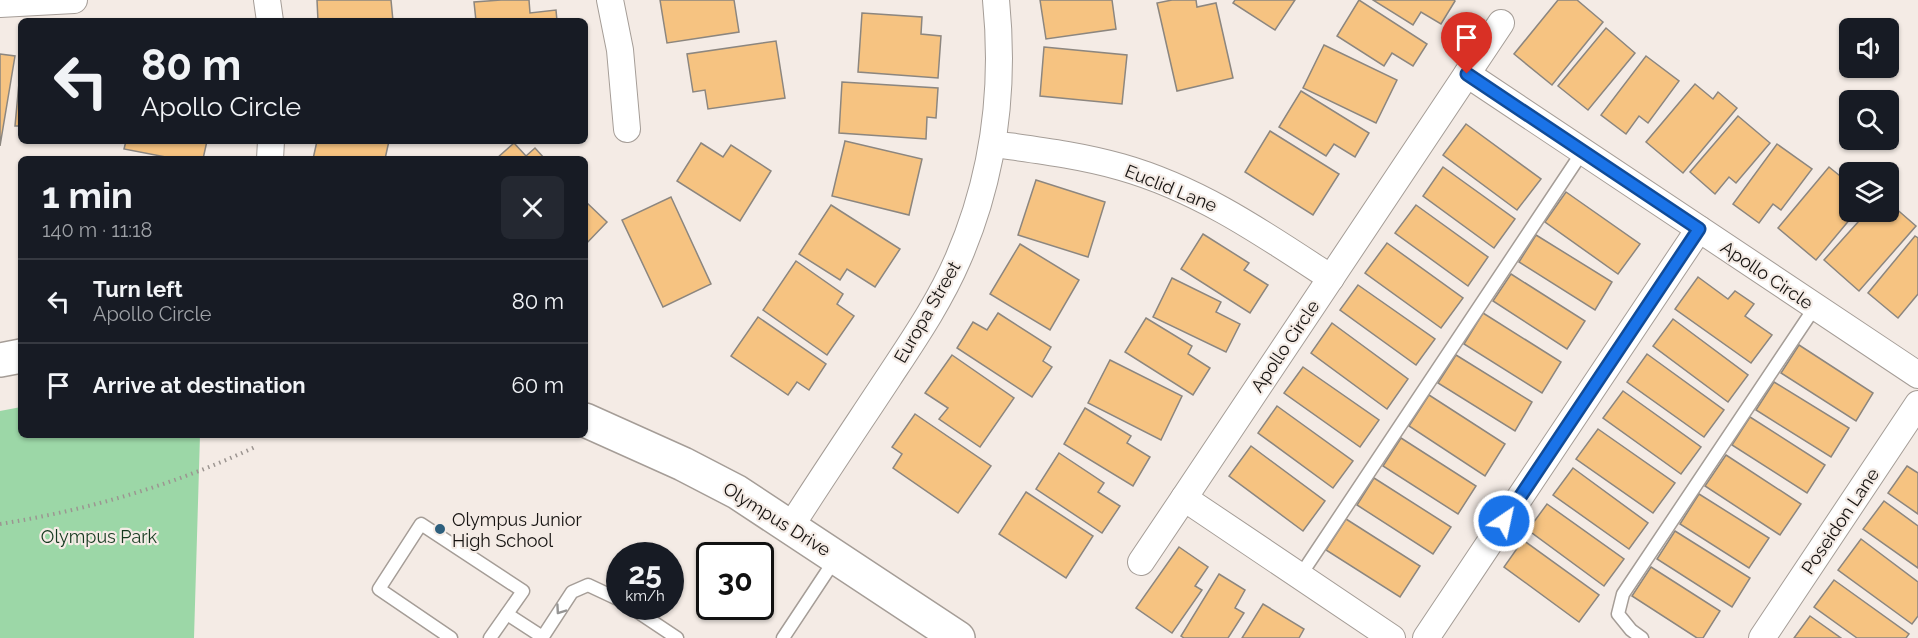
<!DOCTYPE html>
<html lang="en">
<head>
<meta charset="utf-8">
<style>
  :root { --surface:#171b24; --page:#242831; --text:#f1f3f6; --muted:#9ea1a6; --line:#363941 }
  body { margin:0; font-family:Raleway,sans-serif; background:var(--page); color:var(--text); height:100vh; display:flex; flex-direction:column; font-size:22px; white-space:nowrap }
  * { box-sizing:border-box; margin:0 }
  p { font-size:20px; color:var(--muted) }
  .icon { flex:none; width:33px; height:33px; fill:none; stroke:currentColor; stroke-width:2; stroke-linecap:round; stroke-linejoin:round }
  .map { position:relative; flex:1; overflow:hidden }
  .panel { position:absolute; left:18px; top:156px; width:570px; height:282px; display:flex; flex-direction:column; background:var(--surface); border-radius:9px; box-shadow:0 2px 4px #0004 }
  .panel>* { flex:none }
  .top-card { position:absolute; left:18px; top:18px; width:570px; height:126px; border-radius:9px; box-shadow:0 2px 4px #0004; background:#171b24; color:var(--text); overflow:hidden }
  .fabs { position:absolute; left:1839px; top:18px; display:grid; gap:12px }
  .fabs a { display:grid; place-items:center; width:60px; height:60px; border-radius:9px; background:var(--surface); box-shadow:0 2px 4px #0004; font-size:30px }
  .speed { position:absolute; left:606px; top:542px; display:flex; gap:12px; font-size:30px; font-weight:700; text-align:center }
  .speed>* { display:grid; place-content:center; width:78px; height:78px; border-radius:50%; background:var(--surface); box-shadow:0 2px 4px #0004; line-height:1 }
  .speed small { font-size:15px; font-weight:400 }
  .speed .limit { border:3px solid #111; border-radius:9px; background:#fff; color:#111 }
  .pin { position:absolute; display:grid; place-items:center; width:51px; height:51px; color:#fff; margin:-62px -26px; border-radius:50% 50% 50% 0; rotate:-45deg; box-shadow:0 0 6px #0007 }
  .pin .icon { rotate:45deg }
  .me { position:absolute; width:66px; margin:-33px; rotate:34deg; stroke-linejoin:round; filter:drop-shadow(0 0 4px #0008) }
  .turn { display:flex; align-items:center; gap:21px; height:126px; padding:0 24px; font-size:27px }
  .turn .icon { width:78px; height:78px; stroke-width:2.5 }
  .turn b { display:block; font-size:42px; line-height:51px }
  .round { display:grid; place-items:center; flex:none; width:63px; height:63px; border-radius:9px; background:var(--page) }
  .overview { display:flex; align-items:center; justify-content:space-between; height:102px; padding:0 24px }
  h1 { font-size:36px; font-weight:700; line-height:45px }
  ul { padding:0; list-style:none }
  li { display:flex; align-items:center; gap:18px; height:84px; padding:0 24px; border-top:2px solid var(--line) }
  li div { flex:1 }
  li b { display:block; font-size:22px }
  li em { font-style:normal }
  .map>svg:first-child { display:block }
</style>
</head>
<body>
<div class="map">
<svg width="1918" height="638" viewBox="0 0 1918 638">
  <rect width="100%" height="100%" fill="#f4ebe5"/>
  <path fill="#9cd7a7" d="M 21,407 L 21,435 L 200,435 L 194,638 L 0,638 L 0,411 Z"/>
  <g fill="#f6c381" stroke="#8c867f" stroke-width="1.5">
    <path d="M 317,0 L 391,0 L 393,21 L 318,21 Z"/>
    <path d="M 501,0 L 529,0 L 530,13 L 556,10 L 557,21 L 476,21 L 474,2 Z"/>
    <path d="M 660,0 L 734,0 L 739,32 L 667,43 Z"/>
    <path d="M 1040,0 L 1112,0 L 1116,29 L 1046,39 Z"/>
    <path d="M 1172,0 L 1196,0 L 1197,7 L 1216,3 L 1233,78 L 1177,91 L 1157,3 Z"/>
    <path d="M 1235,0 L 1295,0 L 1275,30 L 1233,3 Z"/>
    <path d="M 1359,0 L 1427,44 L 1413,66 L 1392,53 L 1384,66 L 1337,36 Z"/>
    <path d="M 1373,0 L 1454,0 L 1455,1 L 1441,24 L 1421,12 L 1413,25 Z"/>
    <path d="M 1558,0 L 1577,0 L 1603,22 L 1552,85 L 1514,54 Z"/>
    <path d="M 862,13 L 922,17 L 921,34 L 941,36 L 938,78 L 858,72 Z"/>
    <path d="M 1606,28 L 1635,53 L 1588,110 L 1558,86 Z"/>
    <path d="M 776,41 L 785,98 L 708,109 L 705,90 L 693,92 L 687,54 Z"/>
    <path d="M 1324,45 L 1397,80 L 1376,123 L 1303,88 Z"/>
    <path d="M 1044,47 L 1127,55 L 1122,104 L 1040,96 Z"/>
    <path d="M 0,54 L 15,56 L 0,146 Z"/>
    <path d="M 1646,56 L 1679,81 L 1648,123 L 1639,116 L 1626,134 L 1601,115 Z"/>
    <path d="M 21,61 L 21,126 L 15,126 Z"/>
    <path d="M 842,82 L 938,88 L 936,118 L 927,117 L 926,139 L 839,133 Z"/>
    <path d="M 1695,84 L 1713,99 L 1718,92 L 1737,108 L 1683,173 L 1646,142 Z"/>
    <path d="M 1301,91 L 1369,133 L 1355,157 L 1334,144 L 1326,156 L 1279,127 Z"/>
    <path d="M 1738,116 L 1770,143 L 1736,183 L 1729,177 L 1715,194 L 1690,172 Z"/>
    <path d="M 1466,124 L 1541,179 L 1517,210 L 1443,155 Z"/>
    <path d="M 1270,131 L 1339,174 L 1313,215 L 1245,172 Z"/>
    <path d="M 126,141 L 207,141 L 203,159 L 176,159 L 124,149 Z"/>
    <path d="M 317,141 L 389,141 L 385,159 L 313,159 Z"/>
    <path d="M 845,141 L 922,159 L 909,215 L 832,196 Z"/>
    <path d="M 514,143 L 526,156 L 535,148 L 545,159 L 496,159 Z"/>
    <path d="M 701,143 L 723,157 L 731,145 L 771,171 L 740,221 L 677,181 Z"/>
    <path d="M 1777,144 L 1812,169 L 1781,210 L 1773,204 L 1759,223 L 1733,204 Z"/>
    <path d="M 1443,167 L 1515,219 L 1494,248 L 1423,196 Z"/>
    <path d="M 1829,167 L 1850,184 L 1850,212 L 1856,212 L 1816,260 L 1778,228 Z"/>
    <path d="M 1036,180 L 1105,202 L 1088,257 L 1018,235 Z"/>
    <path d="M 1566,192 L 1640,244 L 1618,274 L 1545,222 Z"/>
    <path d="M 671,197 L 711,284 L 663,307 L 622,220 Z"/>
    <path d="M 585,201 L 607,222 L 585,245 Z"/>
    <path d="M 831,205 L 900,249 L 875,287 L 847,269 L 840,280 L 799,254 Z"/>
    <path d="M 1416,205 L 1488,257 L 1468,286 L 1395,233 Z"/>
    <path d="M 1893,206 L 1916,226 L 1859,291 L 1824,260 L 1867,212 L 1887,213 Z"/>
    <path d="M 1203,234 L 1249,263 L 1244,270 L 1268,285 L 1250,313 L 1181,269 Z"/>
    <path d="M 1536,235 L 1612,282 L 1595,310 L 1519,262 Z"/>
    <path d="M 1915,236 L 1918,238 L 1918,294 L 1898,318 L 1868,293 Z"/>
    <path d="M 1387,243 L 1463,298 L 1441,328 L 1365,273 Z"/>
    <path d="M 1020,244 L 1079,280 L 1050,330 L 990,294 Z"/>
    <path d="M 796,261 L 843,294 L 837,304 L 854,316 L 827,355 L 763,310 Z"/>
    <path d="M 1511,274 L 1585,321 L 1567,349 L 1493,301 Z"/>
    <path d="M 1698,277 L 1728,299 L 1735,291 L 1754,304 L 1745,316 L 1772,335 L 1751,363 L 1675,309 Z"/>
    <path d="M 1172,278 L 1221,302 L 1216,312 L 1240,324 L 1226,352 L 1153,317 Z"/>
    <path d="M 1358,285 L 1435,339 L 1416,365 L 1340,310 Z"/>
    <path d="M 998,313 L 1051,347 L 1043,361 L 1052,367 L 1032,397 L 957,348 L 973,322 L 987,330 Z"/>
    <path d="M 1483,313 L 1561,362 L 1542,393 L 1464,344 Z"/>
    <path d="M 758,317 L 826,364 L 809,390 L 797,382 L 788,395 L 731,356 Z"/>
    <path d="M 1146,318 L 1192,346 L 1188,354 L 1210,368 L 1193,395 L 1125,352 Z"/>
    <path d="M 1673,319 L 1748,375 L 1728,402 L 1653,346 Z"/>
    <path d="M 1332,323 L 1408,379 L 1387,409 L 1311,353 Z"/>
    <path d="M 1799,345 L 1873,393 L 1856,421 L 1781,373 Z"/>
    <path d="M 1647,354 L 1724,410 L 1704,437 L 1627,382 Z"/>
    <path d="M 952,355 L 1014,398 L 980,447 L 939,419 L 948,408 L 925,393 Z"/>
    <path d="M 1456,355 L 1532,402 L 1515,431 L 1438,383 Z"/>
    <path d="M 1110,360 L 1182,396 L 1161,440 L 1088,403 Z"/>
    <path d="M 1303,367 L 1379,420 L 1360,447 L 1284,393 Z"/>
    <path d="M 1774,382 L 1849,428 L 1831,457 L 1756,410 Z"/>
    <path d="M 1623,391 L 1701,447 L 1681,474 L 1603,418 Z"/>
    <path d="M 1429,395 L 1505,444 L 1485,476 L 1409,426 Z"/>
    <path d="M 1277,406 L 1353,461 L 1333,488 L 1258,433 Z"/>
    <path d="M 1085,408 L 1131,436 L 1127,443 L 1150,457 L 1133,486 L 1064,444 Z"/>
    <path d="M 915,414 L 991,466 L 958,513 L 893,468 L 902,454 L 892,447 Z"/>
    <path d="M 1750,417 L 1825,465 L 1807,493 L 1732,445 Z"/>
    <path d="M 1598,429 L 1675,483 L 1653,513 L 1576,459 Z"/>
    <path d="M 1401,438 L 1476,486 L 1458,514 L 1383,466 Z"/>
    <path d="M 1251,446 L 1325,501 L 1303,531 L 1229,476 Z"/>
    <path d="M 1059,453 L 1104,483 L 1098,492 L 1120,506 L 1102,533 L 1036,489 Z"/>
    <path d="M 1726,455 L 1801,504 L 1780,535 L 1705,486 Z"/>
    <path d="M 1907,466 L 1918,473 L 1918,514 L 1888,493 Z"/>
    <path d="M 1573,468 L 1648,523 L 1629,549 L 1553,495 Z"/>
    <path d="M 1374,478 L 1451,527 L 1433,554 L 1357,505 Z"/>
    <path d="M 1026,492 L 1093,536 L 1066,578 L 999,534 Z"/>
    <path d="M 1699,494 L 1769,538 L 1749,568 L 1680,524 Z"/>
    <path d="M 1884,501 L 1918,526 L 1918,568 L 1863,529 Z"/>
    <path d="M 1547,504 L 1624,559 L 1604,586 L 1528,530 Z"/>
    <path d="M 1346,519 L 1420,566 L 1400,597 L 1326,550 Z"/>
    <path d="M 1675,531 L 1750,578 L 1732,607 L 1657,559 Z"/>
    <path d="M 1861,539 L 1918,582 L 1918,616 L 1912,624 L 1838,570 Z"/>
    <path d="M 1523,540 L 1599,595 L 1579,622 L 1504,567 Z"/>
    <path d="M 1179,547 L 1208,567 L 1195,586 L 1202,590 L 1172,633 L 1136,608 Z"/>
    <path d="M 1651,567 L 1720,611 L 1703,638 L 1697,638 L 1632,596 Z"/>
    <path d="M 1219,574 L 1245,590 L 1235,608 L 1244,613 L 1228,638 L 1184,638 L 1181,636 Z"/>
    <path d="M 1834,580 L 1909,634 L 1906,638 L 1857,638 L 1814,607 Z"/>
    <path d="M 1263,604 L 1304,629 L 1299,638 L 1242,638 Z"/>
    <path d="M 1810,616 L 1841,638 L 1794,638 Z"/>
  </g>
  <g fill="none" stroke-linecap="round" stroke-linejoin="round">
    <g stroke="#a59d97" stroke-width="15">
      <g id="lane">
        <path d="M 1300,576 L 1583,151"/>
        <path d="M 629,606 L 677,638"/>
        <path d="M 507,614 L 541,636"/>
        <path d="M 451,638 L 379,589 L 421,524 L 523,591 L 490,638"/>
        <path d="M 542,638 L 572,592 L 588,585 L 620,600"/>
        <path d="M 783,638 L 836,558"/>
        <path d="M 1642,638 L 1631,630 L 1618,614 L 1623,594 L 1815,307"/>
      </g>
    </g>
    <g stroke="#a59d97" stroke-width="28">
      <g id="street">
        <path d="M 267,0 L 270,21"/>
        <path d="M 610,0 L 620,50 L 627,129"/>
        <path d="M 0,4 L 74,0"/>
        <path d="M 1467,74 L 1918,375"/>
        <path d="M 994,144 C 1036,150 1079,155 1121,167 C 1199,189 1264,234 1331,278"/>
        <path d="M 270,159 L 271,141"/>
        <path d="M 791,526 C 823,476 856,427 889,377 C 914,339 940,301 958,259 C 994,176 1005,89 996,0"/>
        <path d="M 1141,562 L 1184,498"/>
        <path d="M 1392,638 L 1184,498 L 1501,23"/>
        <path d="M 1426,638 L 1699,229"/>
        <path d="M 1762,638 L 1918,404"/>
      </g>
    </g>
    <g stroke="#a59d97" stroke-width="36">
      <g id="secondary">
        <path d="M 0,360 L 21,356"/>
        <path d="M 585,420 L 683,464 L 737,492 L 958,638"/>
      </g>
    </g>
    <path stroke="#9c9591" stroke-width="4" stroke-dasharray="1.5 4.5" stroke-linecap="butt" d="M 0,524 C 88,510 174,485 255,447"/>
    <use href="#lane" stroke="#fff" stroke-width="12"/>
    <use href="#street" stroke="#fff" stroke-width="26"/>
    <use href="#secondary" stroke="#fff" stroke-width="33"/>
  </g>
  <defs><path id="oneway-chevron" d="M-2-3.5L2.5 0L-2 3.5" fill="none" stroke-width="1.6" stroke-linecap="round" stroke-linejoin="round" transform="scale(1.5)"/></defs>
  <use stroke="#969594" href="#oneway-chevron" transform="translate(560 610) rotate(125)"/>
  <g fill="none" stroke-linecap="round" stroke-linejoin="round">
    <g stroke="#114b97" stroke-width="15">
      <path id="route" d="M 1467,74 L 1699,229 L 1504,521"/>
    </g>
    <use href="#route" stroke="#1a73e8" stroke-width="10"/>
  </g>
  <circle fill="#2e5f7d" stroke="#f4ebe5" stroke-width="2" cx="440" cy="529" r="6"/>
  <g text-anchor="middle" dominant-baseline="central" stroke-width="4.5" stroke-linejoin="round" paint-order="stroke">
    <g font-size="18" fill="#161311" stroke="#f4ebe5">
      <text transform="translate(1171 188) rotate(22)">Euclid Lane</text>
      <text transform="translate(1767 275) rotate(34)">Apollo Circle</text>
      <text transform="translate(927 312) rotate(-60)">Europa Street</text>
      <text transform="translate(1285 346) rotate(-56)">Apollo Circle</text>
      <text transform="translate(777 519) rotate(32)">Olympus Drive</text>
      <text transform="translate(1840 521) rotate(-56)">Poseidon Lane</text>
    </g>
    <g font-size="18" fill="#161311" stroke="#f4ebe5" text-anchor="start">
      <text x="452" y="519">Olympus Junior<tspan x="452" dy="21">High School</tspan></text>
    </g>
    <g font-size="18" fill="#15391f" stroke="#f4ebe5">
      <text x="99" y="536">Olympus Park</text>
    </g>
  </g>
</svg>
<div class="fabs">
<a><svg class="icon" aria-label="sound" viewBox="0 0 24 24"><path d="M4 9h4l5-4v14l-5-4H4zM17 9q2 3 0 6"/></svg></a>
<a><svg class="icon" aria-label="search" viewBox="0 0 24 24"><circle cx="10" cy="10" r="6"/><path d="M15 15l6 6"/></svg></a>
<a><svg class="icon" aria-label="layers" viewBox="0 0 24 24"><path d="M12 4l9 5-9 5-9-5zM3 14l9 5 9-5"/></svg></a>
</div>
<div class="speed"><div>25<small>km/h</small></div><div class="limit">30</div></div>
<div class="pin" style="left:1467px;top:74px;background:#d93025"><svg class="icon" aria-label="arrive" viewBox="0 0 24 24"><path d="M6 21V4h12l-3 4 3 4H6"/></svg></div>
<svg class="me" style="left:1504px;top:521px" viewBox="-20 -20 40 40"><circle r="17" fill="#1a73e8" stroke="#fff" stroke-width="3"/><path d="M0-11L8 9 0 5-8 9z" fill="#fff"/></svg>
<div class="top-card">
<div class="turn"><svg class="icon" aria-label="left" viewBox="0 0 24 24"><path d="M17 20v-9H6M10 6l-5 5 5 5"/></svg><div><b>80 m</b>Apollo Circle</div></div>
</div>
<section class="panel">
<div class="overview"><div><h1>1 min</h1><p>140 m · 11:18</p></div><a class="round"><svg class="icon" aria-label="close" viewBox="0 0 24 24"><path d="M6 6l12 12M18 6L6 18"/></svg></a></div>
<ul>
<li><svg class="icon" aria-label="left" viewBox="0 0 24 24"><path d="M17 20v-9H6M10 6l-5 5 5 5"/></svg><div><b>Turn left</b><p>Apollo Circle</p></div><em>80 m</em></li>
<li><svg class="icon" aria-label="arrive" viewBox="0 0 24 24"><path d="M6 21V4h12l-3 4 3 4H6"/></svg><div><b>Arrive at destination</b></div><em>60 m</em></li>
</ul>
</section>
</div>
</body>
</html>
